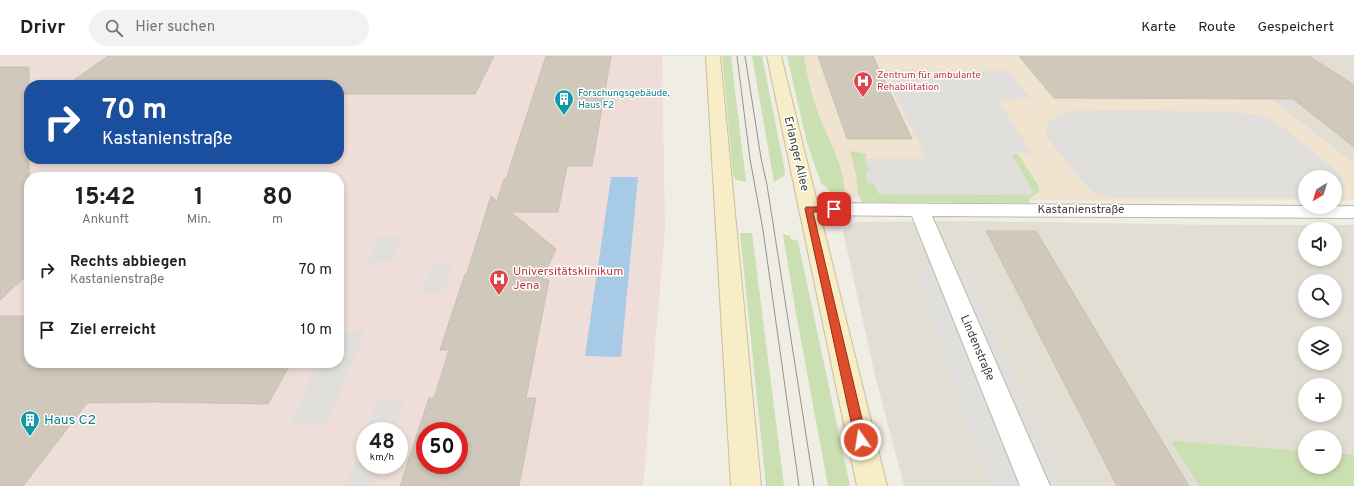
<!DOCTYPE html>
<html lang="de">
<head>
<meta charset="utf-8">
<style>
  :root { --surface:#fff; --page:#f2f2f2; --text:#202124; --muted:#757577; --line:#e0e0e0 }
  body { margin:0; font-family:Overpass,sans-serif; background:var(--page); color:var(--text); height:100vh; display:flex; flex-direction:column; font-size:15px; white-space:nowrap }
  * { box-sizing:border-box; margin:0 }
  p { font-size:13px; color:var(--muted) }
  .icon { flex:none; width:22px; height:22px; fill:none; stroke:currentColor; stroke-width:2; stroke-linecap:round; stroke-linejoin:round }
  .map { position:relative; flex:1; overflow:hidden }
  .panel { position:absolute; left:24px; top:116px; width:320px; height:196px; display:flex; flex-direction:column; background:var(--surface); border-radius:16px; box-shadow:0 2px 6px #0003 }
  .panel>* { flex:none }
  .top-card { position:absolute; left:24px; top:24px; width:320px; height:84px; border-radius:16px; box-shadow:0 2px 6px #0003; background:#1a4fa0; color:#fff; overflow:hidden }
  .needle { width:26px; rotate:218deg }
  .tools { position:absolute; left:1298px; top:114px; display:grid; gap:8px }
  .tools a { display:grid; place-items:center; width:44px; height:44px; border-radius:50%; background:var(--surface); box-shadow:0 2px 6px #0003; font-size:20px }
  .speed { position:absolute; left:356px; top:366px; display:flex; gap:8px; font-size:20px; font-weight:700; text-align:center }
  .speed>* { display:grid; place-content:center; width:52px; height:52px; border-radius:50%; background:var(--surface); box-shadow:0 2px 6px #0003; line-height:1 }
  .speed small { font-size:10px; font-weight:400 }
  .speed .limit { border:6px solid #d22; background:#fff; color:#111 }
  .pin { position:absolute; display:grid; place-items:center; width:34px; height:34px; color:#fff; margin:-17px; border-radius:8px; box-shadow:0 2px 6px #0006 }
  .me { position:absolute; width:44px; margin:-22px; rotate:347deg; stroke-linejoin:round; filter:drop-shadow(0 0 3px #0008) }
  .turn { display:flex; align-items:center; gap:14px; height:84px; padding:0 12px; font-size:18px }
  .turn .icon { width:52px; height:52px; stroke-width:2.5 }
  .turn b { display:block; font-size:28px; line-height:34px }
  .eta { display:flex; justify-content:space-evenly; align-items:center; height:68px; text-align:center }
  .eta b { font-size:24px; font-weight:700; line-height:28px }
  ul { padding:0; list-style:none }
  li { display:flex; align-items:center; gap:12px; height:60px; padding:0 12px }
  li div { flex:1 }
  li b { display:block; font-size:15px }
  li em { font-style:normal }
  header { display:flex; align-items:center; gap:24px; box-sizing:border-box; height:56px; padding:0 20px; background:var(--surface); border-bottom:1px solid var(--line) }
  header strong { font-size:19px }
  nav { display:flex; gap:22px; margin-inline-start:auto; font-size:14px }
  .search { width:280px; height:36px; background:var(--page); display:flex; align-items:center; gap:10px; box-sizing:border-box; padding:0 14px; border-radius:22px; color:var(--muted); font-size:15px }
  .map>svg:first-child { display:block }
</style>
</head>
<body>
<header>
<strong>Drivr</strong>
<div class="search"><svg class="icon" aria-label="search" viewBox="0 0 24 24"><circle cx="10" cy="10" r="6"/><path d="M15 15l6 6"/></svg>Hier suchen</div>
<nav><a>Karte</a><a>Route</a><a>Gespeichert</a></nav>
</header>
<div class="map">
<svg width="1354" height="430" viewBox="0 0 1354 430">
  <rect width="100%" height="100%" fill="#f0ede4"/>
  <g fill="#e3ded3" fill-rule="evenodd">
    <path d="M 1215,0 L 1354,0 L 1354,108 L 1286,55 Z"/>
    <path d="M 962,165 L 1215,169 L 1354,169 L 1354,430 L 904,430 L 876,323 L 843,175 L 850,169 L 858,166 ZM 1305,173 L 1335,173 L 1335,203 L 1305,203 ZM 1305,225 L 1335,225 L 1335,255 L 1305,255 ZM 1305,277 L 1335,277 L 1335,307 L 1305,307 ZM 1305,329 L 1335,329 L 1335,359 L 1305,359 ZM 1305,381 L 1335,381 L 1335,411 L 1305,411 Z"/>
  </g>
  <path fill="#f0e4d1" d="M 801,0 L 1215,0 L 1354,108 L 1354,144 L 1335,144 L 1335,121 L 1305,121 L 1305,144 L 1103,145 L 836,141 Z"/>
  <path fill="#efddd9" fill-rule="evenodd" d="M 0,0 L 662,0 L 665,173 L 643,430 L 0,430 ZM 29,29 L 339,29 L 339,103 L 29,103 ZM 29,121 L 339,121 L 339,307 L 29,307 ZM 365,375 L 399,375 L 399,409 L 365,409 ZM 425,375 L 459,375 L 459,409 L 425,409 Z"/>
  <g fill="#cae0b2">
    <path d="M 722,0 L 731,0 L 746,126 L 736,124 L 733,119 Z"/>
    <path d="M 752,0 L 762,0 L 785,115 L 784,120 L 774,126 Z"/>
    <path d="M 787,0 L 804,0 C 807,20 812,41 819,60 C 830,86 846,114 845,142 L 836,141 L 821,127 L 807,87 Z"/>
    <path d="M 850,95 L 867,98 L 865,103 L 870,116 L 866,116 L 868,127 L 875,127 L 879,138 L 1026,139 L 1031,138 L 1029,128 L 1011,98 L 1018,98 L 1038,129 L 1039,136 L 1029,143 L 1030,147 L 862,146 L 858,137 L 856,119 Z"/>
    <path d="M 740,177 L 752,177 L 784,430 L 766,430 Z"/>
    <path d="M 783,178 L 790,180 L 791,183 L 798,185 L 850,430 L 828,430 L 795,252 Z"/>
    <path d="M 1171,385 L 1305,395 L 1305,411 L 1335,411 L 1335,397 L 1354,399 L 1354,430 L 1199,430 Z"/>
  </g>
  <g fill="#e1dfdc">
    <path d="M 1220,0 L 1234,0 L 1307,54 L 1291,54 Z"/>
    <path d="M 882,14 L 1009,15 L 1030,42 L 998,44 L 1032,97 L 1010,97 L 1033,136 L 1031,138 L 1026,139 L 879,138 L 875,128 L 868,127 L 865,116 L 869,115 L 865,103 L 927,103 Z"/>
    <path d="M 1143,54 L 1244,57 L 1267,61 L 1282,70 L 1333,112 L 1343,123 L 1343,135 L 1341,140 L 1335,141 L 1335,121 L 1305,121 L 1305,142 L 1134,142 L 1100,141 L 1088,132 L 1076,118 L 1049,84 L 1044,73 L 1050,65 L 1070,55 Z"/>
    <path d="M 403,180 L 392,206 L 366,206 L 379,181 Z"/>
    <path d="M 432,208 L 454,208 L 443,237 L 421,237 Z"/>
    <path d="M 913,211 L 935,212 L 1019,430 L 989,430 Z"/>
    <path d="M 949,212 L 966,213 L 1064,430 L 1042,430 Z"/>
    <path d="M 366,274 L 327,367 L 291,367 L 317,307 L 339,307 L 339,275 Z"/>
    <path d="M 378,345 L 405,345 L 394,375 L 366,375 Z"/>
    <path d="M 365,379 L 365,409 L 381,409 L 373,430 L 345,430 Z"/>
  </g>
  <path fill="#a7cbe6" d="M 611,121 L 638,121 L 621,301 L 585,300 Z"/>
  <g fill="#d0c8bb" stroke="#cac0b0" fill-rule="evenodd">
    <path d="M 108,0 L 494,0 L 475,38 L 339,38 L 339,29 L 67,29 Z"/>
    <path d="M 546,0 L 611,0 L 592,110 L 567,110 L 558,156 L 511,156 L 556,193 L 542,223 L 549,224 L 526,342 L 536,342 L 519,430 L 400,430 L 429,342 L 434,342 L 449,294 L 440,294 L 465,218 L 467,217 L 491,140 L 497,145 L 504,123 L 506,123 ZM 425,375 L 459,375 L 459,409 L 425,409 Z"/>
    <path d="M 818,0 L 873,0 L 912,83 L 847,83 Z"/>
    <path d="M 1019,0 L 1309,0 L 1354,29 L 1354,91 L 1293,43 L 1054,42 Z"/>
    <path d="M 0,11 L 29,11 L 29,217 L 0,244 Z"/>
    <path d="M 986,175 L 1036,175 L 1189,430 L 1117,430 Z"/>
    <path d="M 0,260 L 29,260 L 29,307 L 291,307 L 268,348 L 156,346 L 87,347 L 23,430 L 0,430 Z"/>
  </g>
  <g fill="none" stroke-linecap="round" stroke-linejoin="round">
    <g stroke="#bdb7ab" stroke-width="2">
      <path id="street" d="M 809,147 L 1305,150 L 1305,151 L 1354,150 L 1354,162 L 932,160 L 1050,430 L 1020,430 L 912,160 L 809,159 L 802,157 L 799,153 L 802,149 Z"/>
    </g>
    <g stroke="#cabf99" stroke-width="2">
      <g id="secondary">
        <path d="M 706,0 L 720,0 L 761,430 L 731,430 Z"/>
        <path d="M 767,0 L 781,0 L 887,430 L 857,430 Z"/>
      </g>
    </g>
    <use href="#street" fill="#fff" fill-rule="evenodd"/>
    <use href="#secondary" fill="#f7edc7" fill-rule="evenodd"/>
    <g stroke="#939393" stroke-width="1">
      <path d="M 737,0 L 750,103 L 763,174 L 799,430"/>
      <path d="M 745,0 L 761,102 L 767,129 L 814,430"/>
    </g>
  </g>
  <path fill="#df4c2c" stroke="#91311d" d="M 806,151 L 834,151 L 838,153 L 834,156 L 813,156 L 867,384 L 865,387 L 861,389 L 857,387 L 855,384 L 805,153 Z"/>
  <defs>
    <g id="hospital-pin" transform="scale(1)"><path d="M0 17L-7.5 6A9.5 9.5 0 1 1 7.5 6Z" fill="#e0444e" stroke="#fff"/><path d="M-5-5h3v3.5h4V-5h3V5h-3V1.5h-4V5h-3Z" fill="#fff"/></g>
    <g id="building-pin" transform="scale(1)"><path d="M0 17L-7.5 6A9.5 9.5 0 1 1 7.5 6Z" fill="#0f9aa8" stroke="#fff"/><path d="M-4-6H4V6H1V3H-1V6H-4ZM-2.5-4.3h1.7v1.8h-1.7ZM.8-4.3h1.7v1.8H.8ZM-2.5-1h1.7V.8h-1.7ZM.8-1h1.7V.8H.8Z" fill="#fff"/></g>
  </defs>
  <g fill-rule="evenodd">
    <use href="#hospital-pin" x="863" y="25"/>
    <use href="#building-pin" x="564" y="43"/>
    <use href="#hospital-pin" x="499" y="223"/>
    <use href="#building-pin" x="30" y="364"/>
  </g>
  <g text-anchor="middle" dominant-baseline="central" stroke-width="3" stroke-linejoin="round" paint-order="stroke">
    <g font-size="10" fill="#be3a42" stroke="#fff" text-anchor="start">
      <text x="877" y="19">Zentrum für ambulante<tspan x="877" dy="12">Rehabilitation</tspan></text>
    </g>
    <g font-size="10" fill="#0d838f" stroke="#fff" text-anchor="start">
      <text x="578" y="37">Forschungsgebäude,<tspan x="578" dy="12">Haus F2</tspan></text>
    </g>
    <g font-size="12" fill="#413d35" stroke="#fff">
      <text transform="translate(796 98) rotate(77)">Erlanger Allee</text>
      <text x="1081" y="154">Kastanienstraße</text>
      <text transform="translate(977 292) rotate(67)">Lindenstraße</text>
    </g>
    <g font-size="12" fill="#be3a42" stroke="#fff" text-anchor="start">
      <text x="513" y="216">Universitätsklinikum<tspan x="513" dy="14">Jena</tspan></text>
    </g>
    <g font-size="14" fill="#0d838f" stroke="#fff" text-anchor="start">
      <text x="44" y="364">Haus C2</text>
    </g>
  </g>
</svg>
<div class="tools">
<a><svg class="needle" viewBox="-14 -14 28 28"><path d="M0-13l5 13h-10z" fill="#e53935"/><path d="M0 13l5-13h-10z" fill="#757577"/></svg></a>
<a><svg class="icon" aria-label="sound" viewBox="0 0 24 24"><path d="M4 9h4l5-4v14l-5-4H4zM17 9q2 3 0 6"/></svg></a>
<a><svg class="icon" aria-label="search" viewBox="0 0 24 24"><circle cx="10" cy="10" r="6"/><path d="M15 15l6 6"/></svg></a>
<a><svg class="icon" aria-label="layers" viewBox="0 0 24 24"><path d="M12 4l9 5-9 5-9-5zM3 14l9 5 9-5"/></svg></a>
<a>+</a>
<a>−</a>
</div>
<div class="speed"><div>48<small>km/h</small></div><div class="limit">50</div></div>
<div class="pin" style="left:834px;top:153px;background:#d93025"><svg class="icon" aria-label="arrive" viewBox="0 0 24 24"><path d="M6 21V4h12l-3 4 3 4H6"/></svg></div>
<svg class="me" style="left:861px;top:384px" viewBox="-20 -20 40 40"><circle r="17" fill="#df4c2c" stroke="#fff" stroke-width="3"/><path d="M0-11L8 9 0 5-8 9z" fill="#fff"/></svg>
<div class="top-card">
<div class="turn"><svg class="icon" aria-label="right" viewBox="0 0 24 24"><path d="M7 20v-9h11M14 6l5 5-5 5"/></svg><div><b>70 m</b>Kastanienstraße</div></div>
</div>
<section class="panel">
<div class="eta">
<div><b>15:42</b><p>Ankunft</p></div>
<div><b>1</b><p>Min.</p></div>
<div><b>80</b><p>m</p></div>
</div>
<ul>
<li><svg class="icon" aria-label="right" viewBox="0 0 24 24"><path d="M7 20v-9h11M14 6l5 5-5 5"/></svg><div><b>Rechts abbiegen</b><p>Kastanienstraße</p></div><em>70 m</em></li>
<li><svg class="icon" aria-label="arrive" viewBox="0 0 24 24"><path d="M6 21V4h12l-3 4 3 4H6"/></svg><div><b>Ziel erreicht</b></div><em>10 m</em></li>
</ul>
</section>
</div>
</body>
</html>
